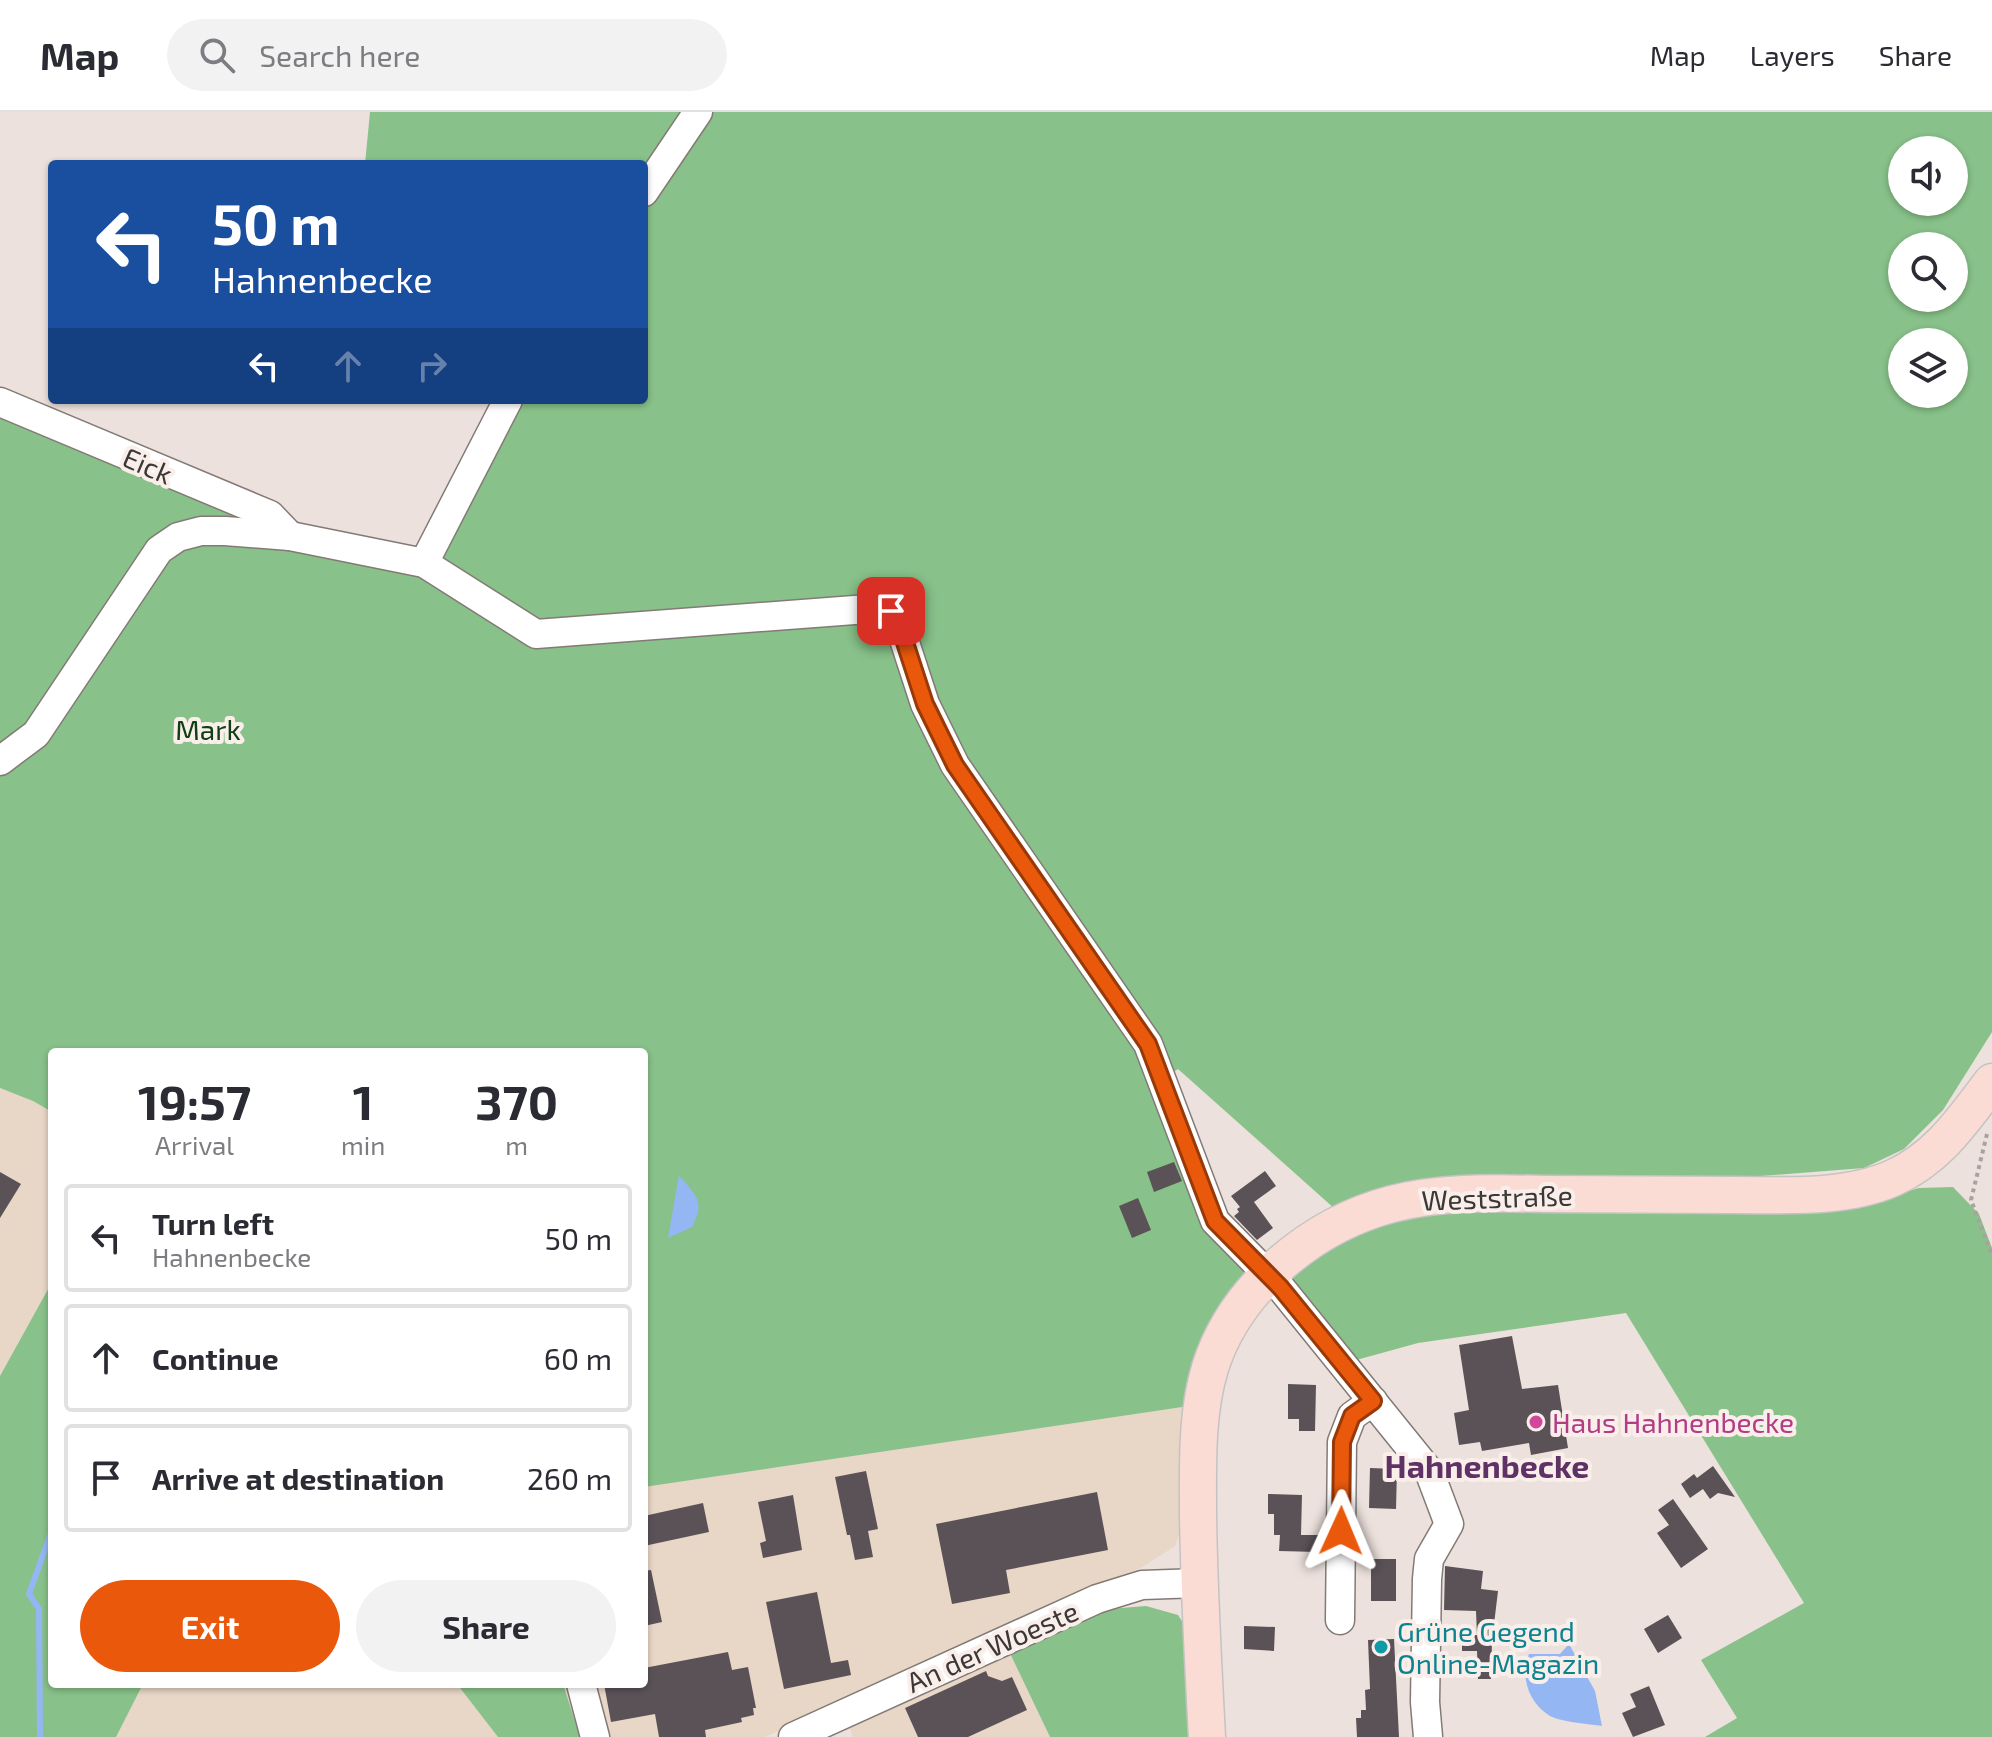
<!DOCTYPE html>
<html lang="en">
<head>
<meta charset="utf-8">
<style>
  :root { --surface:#fff; --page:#f2f2f3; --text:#2b2b33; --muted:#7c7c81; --line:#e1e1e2; --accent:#ea580c }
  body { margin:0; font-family:"Exo 2",sans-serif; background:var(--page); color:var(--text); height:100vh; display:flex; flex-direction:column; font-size:30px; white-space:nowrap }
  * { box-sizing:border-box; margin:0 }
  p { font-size:26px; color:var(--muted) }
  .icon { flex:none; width:44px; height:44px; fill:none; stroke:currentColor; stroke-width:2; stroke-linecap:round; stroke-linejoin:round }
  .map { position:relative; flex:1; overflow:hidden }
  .sheet { position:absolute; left:48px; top:936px; width:600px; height:640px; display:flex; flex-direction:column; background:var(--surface); border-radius:8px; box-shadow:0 2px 6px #0004 }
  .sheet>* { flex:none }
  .top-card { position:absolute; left:48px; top:48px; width:600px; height:244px; border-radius:8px; box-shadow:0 2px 6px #0004; background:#1a4fa0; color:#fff; overflow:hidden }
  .fabs { position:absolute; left:1888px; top:24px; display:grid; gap:16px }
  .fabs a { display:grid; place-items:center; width:80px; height:80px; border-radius:50%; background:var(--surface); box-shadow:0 2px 6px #0004; font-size:40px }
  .pin { position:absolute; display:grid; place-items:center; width:68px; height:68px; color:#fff; margin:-34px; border-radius:16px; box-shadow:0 4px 12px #0006 }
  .me { position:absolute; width:88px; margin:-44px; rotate:1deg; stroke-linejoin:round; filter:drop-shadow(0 0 6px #0008) }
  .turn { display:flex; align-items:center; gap:28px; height:168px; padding:0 32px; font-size:36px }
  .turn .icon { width:104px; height:104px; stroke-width:2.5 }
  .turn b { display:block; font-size:56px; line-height:68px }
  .lanes { display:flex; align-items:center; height:76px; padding:0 32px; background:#0003; justify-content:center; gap:40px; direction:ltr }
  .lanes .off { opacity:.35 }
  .eta { display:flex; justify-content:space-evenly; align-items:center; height:136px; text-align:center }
  .eta b { font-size:48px; font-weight:700; line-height:56px }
  .button { display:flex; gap:16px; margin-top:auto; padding:16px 32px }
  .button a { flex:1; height:92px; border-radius:48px; background:var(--accent); color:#fff; font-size:32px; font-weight:700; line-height:92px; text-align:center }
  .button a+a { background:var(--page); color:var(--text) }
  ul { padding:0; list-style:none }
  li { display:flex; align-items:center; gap:24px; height:108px; margin:0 16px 12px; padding:0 16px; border:4px solid var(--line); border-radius:8px }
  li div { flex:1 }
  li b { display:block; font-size:30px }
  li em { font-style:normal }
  header { display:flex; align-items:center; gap:48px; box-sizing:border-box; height:112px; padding:0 40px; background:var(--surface); border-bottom:2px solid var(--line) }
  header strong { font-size:38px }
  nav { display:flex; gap:44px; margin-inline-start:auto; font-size:28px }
  .search { width:560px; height:72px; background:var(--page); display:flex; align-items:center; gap:20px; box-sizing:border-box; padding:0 28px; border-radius:44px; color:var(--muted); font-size:30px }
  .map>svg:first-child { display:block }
</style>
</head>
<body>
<header>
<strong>Map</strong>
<div class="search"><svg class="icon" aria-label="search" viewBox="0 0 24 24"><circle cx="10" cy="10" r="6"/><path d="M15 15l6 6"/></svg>Search here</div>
<nav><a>Map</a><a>Layers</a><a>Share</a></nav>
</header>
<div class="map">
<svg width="1992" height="1625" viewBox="0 0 1992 1625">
  <rect width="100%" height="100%" fill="#ece1dc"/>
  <g fill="#e8d6c6">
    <path d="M 0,976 L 33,989 L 52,1000 L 52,1170 L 0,1264 Z"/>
    <path d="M 1189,1294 L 1183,1412 L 1175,1434 L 1144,1454 L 1002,1523 L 1050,1625 L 853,1625 L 840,1591 L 765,1625 L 580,1625 L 563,1572 L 644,1572 L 644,1375 Z"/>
    <path d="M 143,1572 L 457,1572 L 498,1625 L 116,1625 Z"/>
  </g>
  <g fill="#88c189" fill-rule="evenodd">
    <path d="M 370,0 L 685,0 L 644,63 L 644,52 L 365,52 Z"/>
    <path d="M 704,0 L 1992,0 L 1992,920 L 1943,998 L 1904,1037 L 1864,1056 L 1335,1097 L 1178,957 L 1165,966 L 928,588 L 908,503 L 537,517 L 428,449 L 517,288 L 644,288 L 644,95 ZM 1902,38 L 1954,38 L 1954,90 L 1902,90 ZM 1902,134 L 1954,134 L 1954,186 L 1902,186 ZM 1902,230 L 1954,230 L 1954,282 L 1902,282 Z"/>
    <path d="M 0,293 L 259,403 L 424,454 L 534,527 L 886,502 L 919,594 L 1142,935 L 1258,1164 L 1189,1294 L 644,1375 L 644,940 L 52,940 L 52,1000 L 33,989 L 0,976 L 0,663 L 10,659 L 0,655 Z"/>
    <path d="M 1953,1075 L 1979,1102 L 1992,1136 L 1992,1625 L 1705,1625 L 1737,1606 L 1701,1548 L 1804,1491 L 1626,1201 L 1418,1231 L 1349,1250 L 1289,1171 L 1310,1147 L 1335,1126 L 1434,1097 L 1874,1089 L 1919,1076 Z"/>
    <path d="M 52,1170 L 52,1572 L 143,1572 L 116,1625 L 0,1625 L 0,1264 Z"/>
    <path d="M 1146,1494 L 1178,1503 L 1184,1512 L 1189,1625 L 1050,1625 L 1007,1535 L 1097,1498 Z"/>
    <path d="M 457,1572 L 563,1572 L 580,1625 L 498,1625 Z"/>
  </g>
  <g fill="#94b7f3">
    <path d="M 679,1063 C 696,1084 706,1089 692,1115 L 668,1126 Z"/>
    <path d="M 1569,1532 L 1595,1579 L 1602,1614 C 1589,1612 1561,1610 1550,1604 C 1528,1591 1520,1564 1529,1542 L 1560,1542 Z"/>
  </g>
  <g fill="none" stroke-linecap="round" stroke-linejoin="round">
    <path stroke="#94b7f3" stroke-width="6" d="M 40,1625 L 39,1497 L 29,1482 L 52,1418"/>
  </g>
  <g fill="#5a5257">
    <path d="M 1174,1050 L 1182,1069 L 1154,1080 L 1147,1060 Z"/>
    <path d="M 1265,1059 L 1276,1074 L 1254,1090 L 1273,1116 L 1257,1128 L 1234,1104 L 1239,1100 L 1237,1097 L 1240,1095 L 1231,1084 Z"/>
    <path d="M 0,1060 L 21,1072 L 0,1106 Z"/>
    <path d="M 1138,1086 L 1151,1118 L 1132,1126 L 1119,1094 Z"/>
    <path d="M 1512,1224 L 1522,1277 L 1558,1273 L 1568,1336 L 1531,1343 L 1529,1331 L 1482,1339 L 1480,1330 L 1459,1333 L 1454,1301 L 1469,1298 L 1459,1233 Z"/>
    <path d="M 1288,1272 L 1316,1273 L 1315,1319 L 1299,1319 L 1299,1307 L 1288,1307 Z"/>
    <path d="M 1713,1354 L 1735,1385 L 1718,1381 L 1710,1387 L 1703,1377 L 1690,1386 L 1681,1372 L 1694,1362 L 1697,1366 Z"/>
    <path d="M 1370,1356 L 1397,1357 L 1396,1397 L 1369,1396 Z"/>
    <path d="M 866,1359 L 878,1417 L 868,1419 L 873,1445 L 855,1448 L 850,1423 L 847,1423 L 835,1365 Z"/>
    <path d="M 1097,1380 L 1108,1438 L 1006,1458 L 1010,1481 L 952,1492 L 936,1412 Z"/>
    <path d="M 1268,1382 L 1302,1383 L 1301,1423 L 1319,1423 L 1318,1440 L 1279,1439 L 1280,1423 L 1274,1423 L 1274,1402 L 1268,1402 Z"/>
    <path d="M 793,1383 L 802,1438 L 763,1446 L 760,1431 L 766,1429 L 758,1390 Z"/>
    <path d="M 1673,1387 L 1708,1437 L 1681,1456 L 1657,1421 L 1669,1413 L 1658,1398 Z"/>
    <path d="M 703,1391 L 709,1420 L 644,1434 L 644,1404 Z"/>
    <rect x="1371" y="1447" width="25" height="42"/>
    <path d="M 1445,1454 L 1483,1459 L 1481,1477 L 1498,1479 L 1492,1529 L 1491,1567 L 1478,1567 L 1477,1539 L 1462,1539 L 1462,1524 L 1477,1523 L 1476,1499 L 1444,1498 Z"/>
    <path d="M 651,1458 L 662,1510 L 644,1514 L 644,1459 Z"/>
    <path d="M 817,1480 L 831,1551 L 848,1548 L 851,1563 L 784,1577 L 766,1490 Z"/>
    <path d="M 1668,1503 L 1682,1526 L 1658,1541 L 1644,1517 Z"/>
    <path d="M 1244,1514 L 1275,1515 L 1274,1539 L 1244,1537 Z"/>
    <path d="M 1394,1527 L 1399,1625 L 1357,1625 L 1356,1606 L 1361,1606 L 1361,1598 L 1366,1598 L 1365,1578 L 1370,1577 L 1368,1528 Z"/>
    <path d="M 728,1540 L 732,1558 L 748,1555 L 756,1596 L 753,1596 L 754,1603 L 741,1606 L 742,1610 L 705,1618 L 706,1625 L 659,1625 L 655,1602 L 611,1610 L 604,1572 L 644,1572 L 644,1556 Z"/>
    <path d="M 986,1559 L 988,1564 L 1002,1569 L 1012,1565 L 1027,1598 L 968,1625 L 918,1625 L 905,1596 Z"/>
    <path d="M 1649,1574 L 1665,1613 L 1633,1625 L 1622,1601 L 1636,1595 L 1630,1582 Z"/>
  </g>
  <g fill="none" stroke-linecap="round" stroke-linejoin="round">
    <g stroke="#837a76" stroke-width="31">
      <g id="minor">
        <path d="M 644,80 L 698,0"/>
        <path d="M 0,290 L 270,403 L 290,424"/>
        <path d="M 424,451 L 508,288"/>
        <path d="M 0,649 L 36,622 L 159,438 L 178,425 L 201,419 L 225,419 L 290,424 L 424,451 L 536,522 L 881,496 L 891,499 L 897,506 L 925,592 L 955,653 L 1148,932 L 1215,1109 L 1281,1176 L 1429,1359 L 1449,1412 L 1429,1447 L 1427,1467 L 1425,1590 L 1428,1625"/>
        <path d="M 1340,1508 L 1342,1330 L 1352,1304 L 1373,1289"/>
        <path d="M 581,1572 L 595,1625"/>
        <path d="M 793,1625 L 1097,1487 L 1142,1473 L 1199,1471"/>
      </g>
    </g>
    <g stroke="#c4c3c3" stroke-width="39">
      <path id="major" d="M 1207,1625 C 1203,1551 1199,1476 1198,1402 C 1198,1354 1196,1302 1210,1256 C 1235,1176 1312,1113 1392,1092 C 1441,1079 1494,1081 1544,1082 C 1608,1082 1672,1083 1735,1083 C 1786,1083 1846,1087 1893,1066 C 1938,1046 1963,1008 1992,970"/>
    </g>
    <path stroke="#aaa29e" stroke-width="4" stroke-dasharray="4 4" stroke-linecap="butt" d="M 1987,1022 L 1971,1088 L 1992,1143"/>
    <use href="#minor" stroke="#fff" stroke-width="28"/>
    <use href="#major" stroke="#fadcd5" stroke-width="36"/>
  </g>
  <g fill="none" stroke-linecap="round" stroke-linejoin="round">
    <g stroke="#983908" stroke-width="20">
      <path id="route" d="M 891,499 L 897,506 L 925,592 L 955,653 L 1148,932 L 1215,1109 L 1281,1176 L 1373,1289 L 1352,1304 L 1342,1330 L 1341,1419"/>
    </g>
    <use href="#route" stroke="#ea580c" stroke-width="14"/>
  </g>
  <circle fill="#d1479c" stroke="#f9eeea" stroke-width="3" cx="1536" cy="1310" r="8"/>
  <circle fill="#0f9aa8" stroke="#f9eeea" stroke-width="3" cx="1381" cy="1535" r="8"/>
  <g text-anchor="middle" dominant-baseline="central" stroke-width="8" stroke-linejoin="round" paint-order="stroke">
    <g font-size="28" fill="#3c3836" stroke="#f9eeea">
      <text transform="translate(148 353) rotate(23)">Eick</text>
      <text transform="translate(1497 1085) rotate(-2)">Weststraße</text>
      <text transform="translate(992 1534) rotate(-24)">An der Woeste</text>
    </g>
    <g font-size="28" fill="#0f4014" stroke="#f9eeea">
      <text x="208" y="617">Mark</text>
    </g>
    <g font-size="28" fill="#b23c85" stroke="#f9eeea" text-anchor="start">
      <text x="1552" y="1310">Haus Hahnenbecke</text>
    </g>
    <g font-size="28" fill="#0d838f" stroke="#f9eeea" text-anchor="start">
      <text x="1397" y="1519">Grüne Gegend<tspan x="1397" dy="32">Online-Magazin</tspan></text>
    </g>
    <g font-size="32" font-weight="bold" fill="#5f3164" stroke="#f9eeea">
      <text x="1487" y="1353">Hahnenbecke</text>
    </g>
  </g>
</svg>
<div class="fabs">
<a><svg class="icon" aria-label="sound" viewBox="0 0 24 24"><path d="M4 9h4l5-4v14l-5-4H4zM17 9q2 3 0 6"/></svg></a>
<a><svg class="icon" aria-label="search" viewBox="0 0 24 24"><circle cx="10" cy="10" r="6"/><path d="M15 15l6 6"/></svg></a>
<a><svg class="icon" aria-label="layers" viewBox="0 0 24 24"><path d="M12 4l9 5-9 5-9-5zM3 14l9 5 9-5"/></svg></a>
</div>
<div class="pin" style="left:891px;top:499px;background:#d93025"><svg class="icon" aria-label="arrive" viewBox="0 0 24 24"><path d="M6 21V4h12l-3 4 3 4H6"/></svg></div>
<svg class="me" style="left:1341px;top:1419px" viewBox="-20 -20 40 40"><path d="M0-17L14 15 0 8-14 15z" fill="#ea580c" stroke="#fff" stroke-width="4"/></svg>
<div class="top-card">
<div class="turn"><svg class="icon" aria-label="left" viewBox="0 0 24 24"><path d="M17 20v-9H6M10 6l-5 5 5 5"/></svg><div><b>50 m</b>Hahnenbecke</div></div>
<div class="lanes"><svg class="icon" aria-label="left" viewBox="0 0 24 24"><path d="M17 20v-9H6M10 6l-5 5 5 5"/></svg><svg class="icon off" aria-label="ahead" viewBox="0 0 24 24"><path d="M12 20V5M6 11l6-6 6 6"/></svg><svg class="icon off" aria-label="right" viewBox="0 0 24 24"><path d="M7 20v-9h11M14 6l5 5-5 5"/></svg></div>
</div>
<section class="sheet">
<div class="eta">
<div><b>19:57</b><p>Arrival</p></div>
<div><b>1</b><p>min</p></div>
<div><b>370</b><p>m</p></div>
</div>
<ul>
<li><svg class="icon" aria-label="left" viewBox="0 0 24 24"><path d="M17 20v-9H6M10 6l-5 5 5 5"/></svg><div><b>Turn left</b><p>Hahnenbecke</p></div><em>50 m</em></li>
<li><svg class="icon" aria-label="ahead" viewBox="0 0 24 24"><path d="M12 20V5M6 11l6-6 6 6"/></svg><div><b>Continue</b></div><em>60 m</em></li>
<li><svg class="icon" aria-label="arrive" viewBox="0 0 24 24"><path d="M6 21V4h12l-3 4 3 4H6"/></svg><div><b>Arrive at destination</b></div><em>260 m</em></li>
</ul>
<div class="button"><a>Exit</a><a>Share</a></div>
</section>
</div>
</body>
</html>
